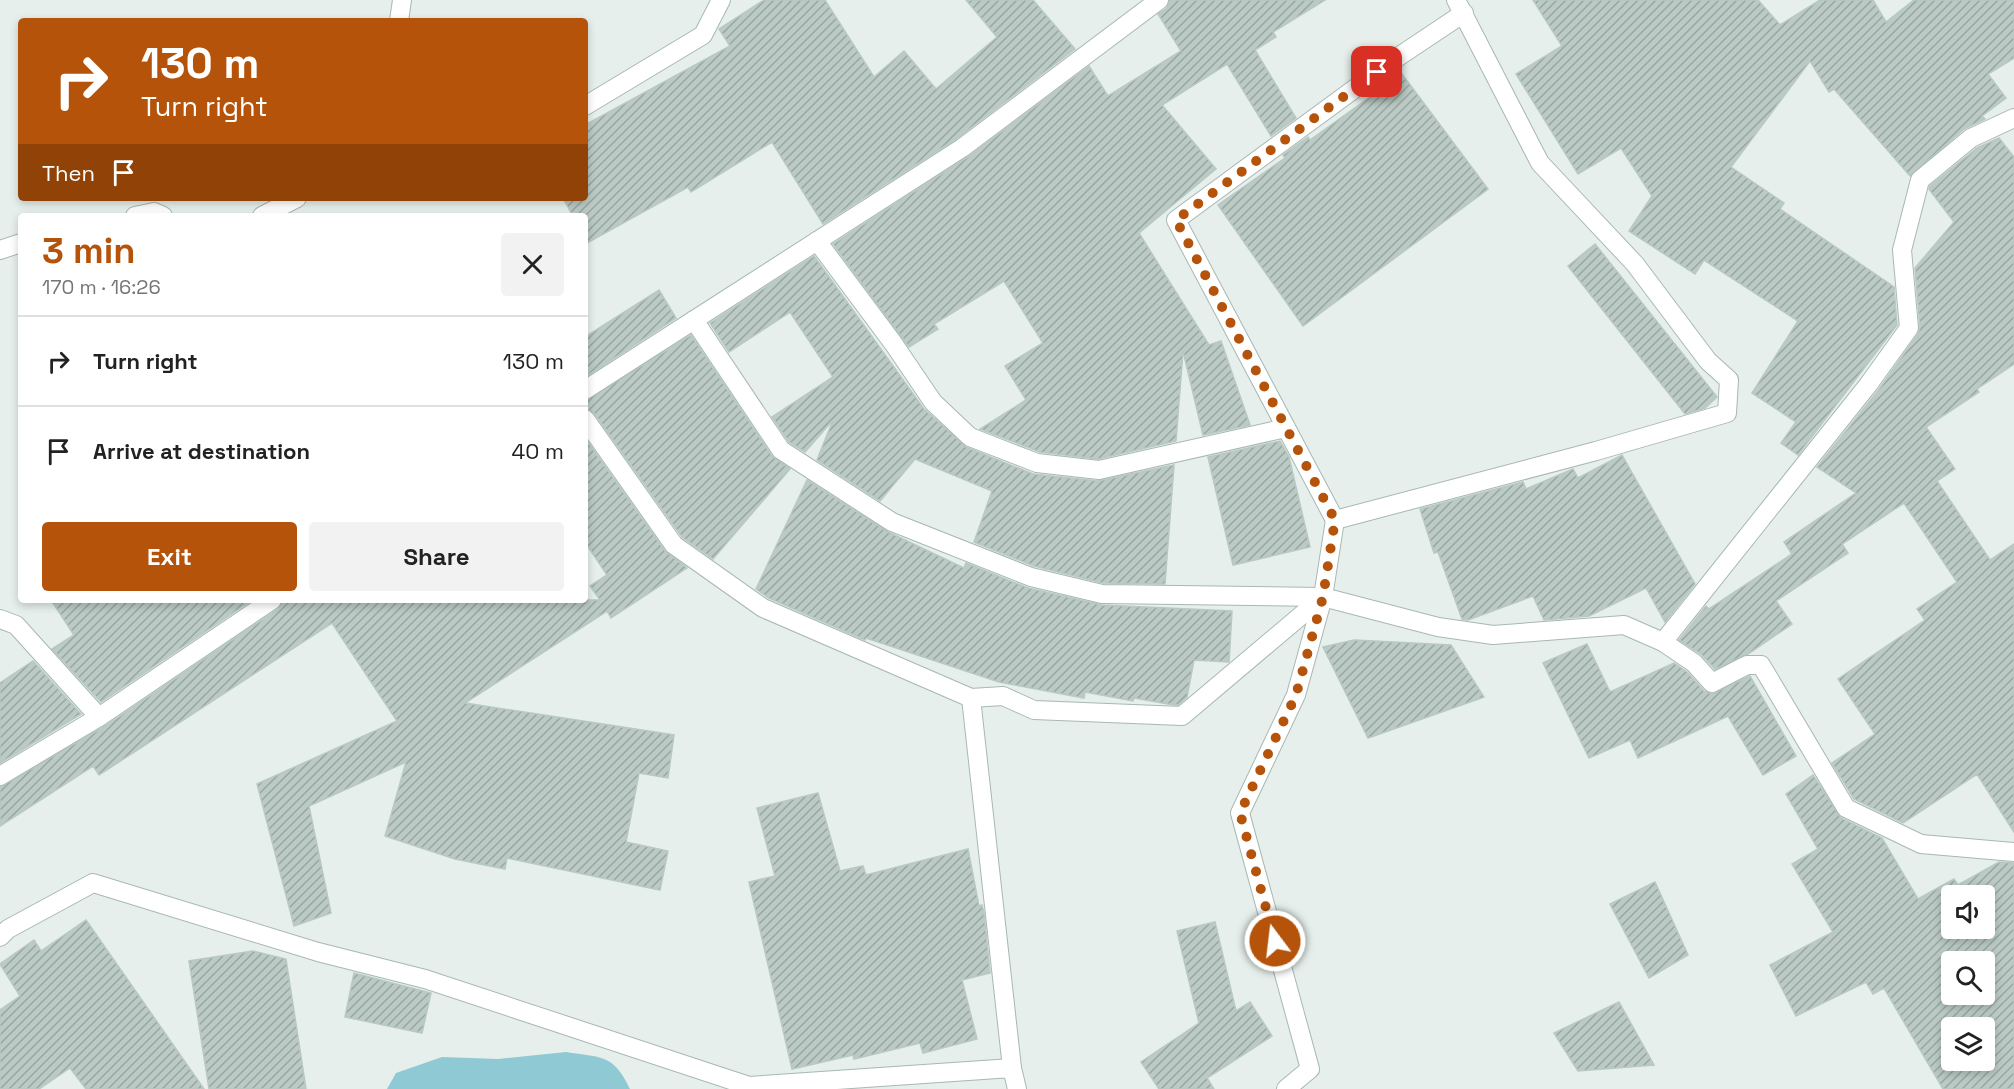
<!DOCTYPE html>
<html lang="en">
<head>
<meta charset="utf-8">
<style>
  :root { --surface:#fff; --page:#f2f2f2; --text:#222; --muted:#767676; --line:#e0e0e0; --accent:#b45309 }
  body { margin:0; font-family:"Space Grotesk",sans-serif; background:var(--page); color:var(--text); height:100vh; display:flex; flex-direction:column; font-size:22px; white-space:nowrap }
  * { box-sizing:border-box; margin:0 }
  p { font-size:20px; color:var(--muted) }
  .icon { flex:none; width:33px; height:33px; fill:none; stroke:currentColor; stroke-width:2; stroke-linecap:round; stroke-linejoin:round }
  .map { position:relative; flex:1; overflow:hidden }
  .side { position:absolute; left:18px; top:213px; width:570px; height:390px; display:flex; flex-direction:column; background:var(--surface); border-radius:6px; box-shadow:0 3px 9px #0003 }
  .side>* { flex:none }
  .top-card { position:absolute; left:18px; top:18px; width:570px; height:183px; border-radius:6px; box-shadow:0 3px 9px #0003; background:#b45309; color:#fff; overflow:hidden }
  .controls { position:absolute; left:1941px; top:885px; display:grid; gap:12px }
  .controls a { display:grid; place-items:center; width:54px; height:54px; border-radius:6px; background:var(--surface); box-shadow:0 3px 9px #0003; font-size:30px }
  .pin { position:absolute; display:grid; place-items:center; width:51px; height:51px; color:#fff; margin:-26px; border-radius:12px; box-shadow:0 3px 9px #0006 }
  .me { position:absolute; width:66px; margin:-33px; rotate:345deg; stroke-linejoin:round; filter:drop-shadow(0 0 4px #0008) }
  .turn { display:flex; align-items:center; gap:21px; height:126px; padding:0 24px; font-size:27px }
  .turn .icon { width:78px; height:78px; stroke-width:2.5 }
  .turn b { display:block; font-size:42px; line-height:51px }
  .then { display:flex; align-items:center; height:57px; padding:0 24px; background:#0003; gap:12px; font-size:22px }
  .round { display:grid; place-items:center; flex:none; width:63px; height:63px; border-radius:6px; background:var(--page) }
  .head { display:flex; align-items:center; justify-content:space-between; height:102px; padding:0 24px }
  h1 { font-size:36px; font-weight:700; line-height:45px; color:var(--accent) }
  .cta { display:flex; gap:12px; margin-top:auto; padding:12px 24px }
  .cta a { flex:1; height:69px; border-radius:6px; background:var(--accent); color:#fff; font-size:24px; font-weight:700; line-height:69px; text-align:center }
  .cta a+a { background:var(--page); color:var(--text) }
  ul { padding:0; list-style:none }
  li { display:flex; align-items:center; gap:18px; height:90px; padding:0 24px; border-top:2px solid var(--line) }
  li div { flex:1 }
  li b { display:block; font-size:22px }
  li em { font-style:normal }
  .map>svg:first-child { display:block }
</style>
</head>
<body>
<div class="map">
<svg width="2014" height="1089" viewBox="0 0 2014 1089">
  <defs>
    <pattern id="building-hatch" width="6" height="6" patternUnits="userSpaceOnUse" patternTransform="scale(1.5)"><rect width="6" height="6" fill="#bbcac4"/><path d="M-1 1l2-2M0 6l6-6M5 7l2-2" fill="none" stroke="#98a6a0"/></pattern>
  </defs>
  <rect width="100%" height="100%" fill="#e6efeb"/>
  <path fill="#8ec9d4" d="M 566,1052 C 601,1058 613,1053 630,1089 L 387,1089 L 396,1073 L 442,1057 L 498,1059 Z"/>
  <g fill="url(#building-hatch)" stroke="#b8c9c2" stroke-width="1.5" fill-rule="evenodd">
    <path d="M 764,0 L 825,0 L 874,77 L 904,51 L 936,89 L 997,37 L 966,0 L 1033,0 L 1075,49 L 956,139 L 823,224 L 772,142 L 691,192 L 688,187 L 587,243 L 585,216 L 573,216 L 563,198 L 585,198 L 585,125 L 730,46 L 719,29 Z"/>
    <path d="M 1170,0 L 1325,0 L 1273,32 L 1276,37 L 1255,50 L 1296,118 L 1271,136 L 1227,64 L 1162,105 L 1216,169 L 1139,233 L 1209,345 L 1221,341 L 1250,425 L 1203,435 L 1183,351 L 1176,441 L 1098,459 L 1040,452 L 980,429 L 1026,400 L 1005,366 L 1043,343 L 1004,281 L 934,324 L 938,329 L 909,347 L 833,244 L 968,157 L 1089,66 L 1108,96 L 1181,51 L 1158,14 L 1166,9 Z"/>
    <path d="M 1533,0 L 1758,0 L 1780,25 L 1820,0 L 1873,0 L 1886,22 L 1914,0 L 2014,0 L 2014,58 L 1988,74 L 2006,98 L 1982,116 L 1985,119 L 1964,129 L 1910,176 L 1834,89 L 1829,92 L 1810,61 L 1731,167 L 1784,203 L 1780,209 L 1894,287 L 1897,325 L 1798,455 L 1781,443 L 1796,422 L 1752,393 L 1798,321 L 1704,260 L 1695,274 L 1629,231 L 1652,196 L 1621,148 L 1578,174 L 1516,74 L 1562,46 Z"/>
    <path d="M 1402,74 L 1488,189 L 1303,326 L 1218,205 L 1285,158 L 1283,155 L 1308,137 L 1310,140 Z"/>
    <path d="M 1999,138 L 2014,157 L 2014,364 L 1977,389 L 1979,392 L 1926,427 L 1955,469 L 1937,481 L 1990,560 L 2014,544 L 2014,832 L 1977,774 L 1903,823 L 1854,799 L 1832,763 L 1875,734 L 1838,679 L 1925,620 L 1917,609 L 1957,582 L 1904,503 L 1842,544 L 1848,553 L 1776,601 L 1792,624 L 1748,654 L 1715,669 L 1701,654 L 1679,640 L 1706,606 L 1709,609 L 1792,554 L 1784,542 L 1856,493 L 1817,467 L 1877,392 L 1918,334 L 1920,327 L 1915,268 L 1954,222 L 1929,189 L 1930,186 L 1977,148 Z"/>
    <path d="M 1595,244 L 1717,397 L 1705,408 L 1685,414 L 1568,266 Z"/>
    <path d="M 814,256 L 924,409 L 966,447 L 1033,474 L 1098,481 L 1174,465 L 1165,584 L 1103,583 L 1034,566 L 974,542 L 992,491 L 915,459 L 880,501 L 817,460 L 833,420 L 805,452 L 789,442 L 772,417 L 833,377 L 790,312 L 729,352 L 710,323 Z"/>
    <path d="M 659,290 L 676,318 L 585,377 L 585,337 Z"/>
    <path d="M 691,335 L 772,456 L 790,469 L 713,559 L 682,537 L 594,413 L 585,408 L 585,401 Z"/>
    <path d="M 585,438 L 665,551 L 687,568 L 611,618 L 607,611 L 465,703 L 674,735 L 668,778 L 639,773 L 626,842 L 668,851 L 660,890 L 507,858 L 505,869 L 455,859 L 385,836 L 406,762 L 309,806 L 331,913 L 294,926 L 257,784 L 397,721 L 332,623 L 99,775 L 93,766 L 0,826 L 0,787 L 105,726 L 278,609 L 283,600 L 600,600 L 590,586 L 607,575 L 585,542 Z"/>
    <path d="M 1280,441 L 1289,457 L 1310,547 L 1233,565 L 1208,457 Z"/>
    <path d="M 1622,455 L 1695,584 L 1665,622 L 1646,588 L 1589,616 L 1544,620 L 1533,596 L 1468,620 L 1462,619 L 1438,552 L 1434,553 L 1420,509 L 1523,482 L 1526,489 L 1573,469 L 1578,478 Z"/>
    <path d="M 807,480 L 888,532 L 964,568 L 966,563 L 1028,588 L 1102,605 L 1232,611 L 1229,662 L 1194,660 L 1187,697 L 1178,705 L 1168,704 L 1134,698 L 1133,701 L 1085,692 L 1084,698 L 999,682 L 866,638 L 865,640 L 769,598 L 756,589 Z"/>
    <path d="M 51,600 L 252,600 L 101,702 L 52,649 L 74,635 Z"/>
    <path d="M 1354,640 L 1451,645 L 1484,697 L 1368,738 L 1323,647 Z"/>
    <path d="M 1587,644 L 1610,692 L 1674,663 L 1687,672 L 1704,691 L 1712,694 L 1750,676 L 1796,756 L 1763,775 L 1728,716 L 1638,758 L 1630,740 L 1589,758 L 1543,663 Z"/>
    <path d="M 33,661 L 81,714 L 0,763 L 0,683 Z"/>
    <path d="M 1813,775 L 1841,818 L 1882,838 L 1918,899 L 1954,879 L 1958,885 L 1999,862 L 2014,863 L 2014,1089 L 1943,1089 L 1884,988 L 1873,994 L 1866,982 L 1796,1016 L 1770,965 L 1833,932 L 1792,864 L 1818,849 L 1786,794 ZM 1952,896 L 1984,896 L 1984,928 L 1952,928 ZM 1952,962 L 1984,962 L 1984,994 L 1952,994 ZM 1952,1028 L 1984,1028 L 1984,1060 L 1952,1060 Z"/>
    <path d="M 818,793 L 840,871 L 863,866 L 866,875 L 968,849 L 979,906 L 982,905 L 984,913 L 990,973 L 962,980 L 977,1039 L 923,1053 L 920,1043 L 854,1059 L 853,1055 L 792,1069 L 749,882 L 775,876 L 757,808 Z"/>
    <path d="M 1655,882 L 1688,955 L 1649,978 L 1610,904 Z"/>
    <path d="M 86,920 L 204,1089 L 86,1089 L 70,1068 L 39,1089 L 0,1089 L 0,1010 L 20,996 L 0,964 L 34,940 L 41,951 Z"/>
    <path d="M 1215,922 L 1236,1011 L 1250,1002 L 1272,1036 L 1207,1078 L 1214,1089 L 1159,1089 L 1141,1062 L 1199,1023 L 1177,931 Z"/>
    <path d="M 253,951 L 286,959 L 306,1089 L 209,1089 L 189,961 Z"/>
    <path d="M 354,973 L 431,993 L 422,1033 L 345,1017 Z"/>
    <path d="M 1619,1002 L 1654,1065 L 1578,1071 L 1554,1033 Z"/>
  </g>
  <g fill="none" stroke-linecap="round" stroke-linejoin="round">
    <g stroke="#a8b8b2" stroke-width="20">
      <g id="minor">
        <path d="M 399,21 L 402,0"/>
        <path d="M 585,106 L 703,35 L 721,0"/>
        <path d="M 135,216 L 154,212 L 163,216"/>
        <path d="M 262,216 L 297,198"/>
        <path d="M 817,241 L 893,343 L 933,402 L 970,437 L 1037,463 L 1099,470 L 1286,428"/>
        <path d="M 0,250 L 21,243"/>
        <path d="M 694,320 L 781,450 L 892,522 L 1031,577 L 1102,594 L 1323,597"/>
        <path d="M 585,390 L 962,148 L 1159,0"/>
        <path d="M 585,419 L 674,545 L 763,608 L 971,698"/>
        <path d="M 1335,520 L 1176,220 L 1395,59 L 1464,13"/>
        <path d="M 0,619 L 16,625 L 99,717"/>
        <path d="M 1663,642 L 1868,385 L 1909,328 L 1902,250 L 1920,180 L 1971,138 L 2014,118"/>
        <path d="M 0,776 L 99,717 L 272,600"/>
        <path d="M 0,937 L 8,929 L 93,883 L 318,952 L 425,979 L 749,1086 L 1012,1068 L 1017,1089"/>
        <path d="M 1012,1068 L 971,698 L 1003,696 L 1034,710 L 1182,716 L 1323,597 L 1438,627 L 1493,635 L 1624,625 L 1663,642 L 1694,663 L 1712,683 L 1747,665 L 1761,665 L 1846,808 L 1921,844 L 2014,852"/>
        <path d="M 1286,1089 L 1310,1069 L 1240,813 L 1296,695 L 1323,597 L 1335,520 L 1596,451 L 1727,413 L 1729,380 L 1708,361 L 1635,264 L 1540,163 L 1456,0"/>
      </g>
    </g>
    <use href="#minor" stroke="#fff" stroke-width="18"/>
  </g>
  <g fill="none" stroke-linecap="round" stroke-linejoin="round">
    <path stroke="#b45309" stroke-width="10" stroke-dasharray="0 18" d="M 1275,941 L 1240,813 L 1296,695 L 1323,597 L 1335,520 L 1176,220 L 1377,72"/>
  </g>
</svg>
<div class="controls">
<a><svg class="icon" aria-label="sound" viewBox="0 0 24 24"><path d="M4 9h4l5-4v14l-5-4H4zM17 9q2 3 0 6"/></svg></a>
<a><svg class="icon" aria-label="search" viewBox="0 0 24 24"><circle cx="10" cy="10" r="6"/><path d="M15 15l6 6"/></svg></a>
<a><svg class="icon" aria-label="layers" viewBox="0 0 24 24"><path d="M12 4l9 5-9 5-9-5zM3 14l9 5 9-5"/></svg></a>
</div>
<div class="pin" style="left:1377px;top:72px;background:#d93025"><svg class="icon" aria-label="arrive" viewBox="0 0 24 24"><path d="M6 21V4h12l-3 4 3 4H6"/></svg></div>
<svg class="me" style="left:1275px;top:941px" viewBox="-20 -20 40 40"><circle r="17" fill="#b45309" stroke="#fff" stroke-width="3"/><path d="M0-11L8 9 0 5-8 9z" fill="#fff"/></svg>
<div class="top-card">
<div class="turn"><svg class="icon" aria-label="right" viewBox="0 0 24 24"><path d="M7 20v-9h11M14 6l5 5-5 5"/></svg><div><b>130 m</b>Turn right</div></div>
<div class="then">Then<svg class="icon" aria-label="arrive" viewBox="0 0 24 24"><path d="M6 21V4h12l-3 4 3 4H6"/></svg></div>
</div>
<section class="side">
<div class="head"><div><h1>3 min</h1><p>170 m · 16:26</p></div><a class="round"><svg class="icon" aria-label="close" viewBox="0 0 24 24"><path d="M6 6l12 12M18 6L6 18"/></svg></a></div>
<ul>
<li><svg class="icon" aria-label="right" viewBox="0 0 24 24"><path d="M7 20v-9h11M14 6l5 5-5 5"/></svg><div><b>Turn right</b></div><em>130 m</em></li>
<li><svg class="icon" aria-label="arrive" viewBox="0 0 24 24"><path d="M6 21V4h12l-3 4 3 4H6"/></svg><div><b>Arrive at destination</b></div><em>40 m</em></li>
</ul>
<div class="cta"><a>Exit</a><a>Share</a></div>
</section>
</div>
</body>
</html>
